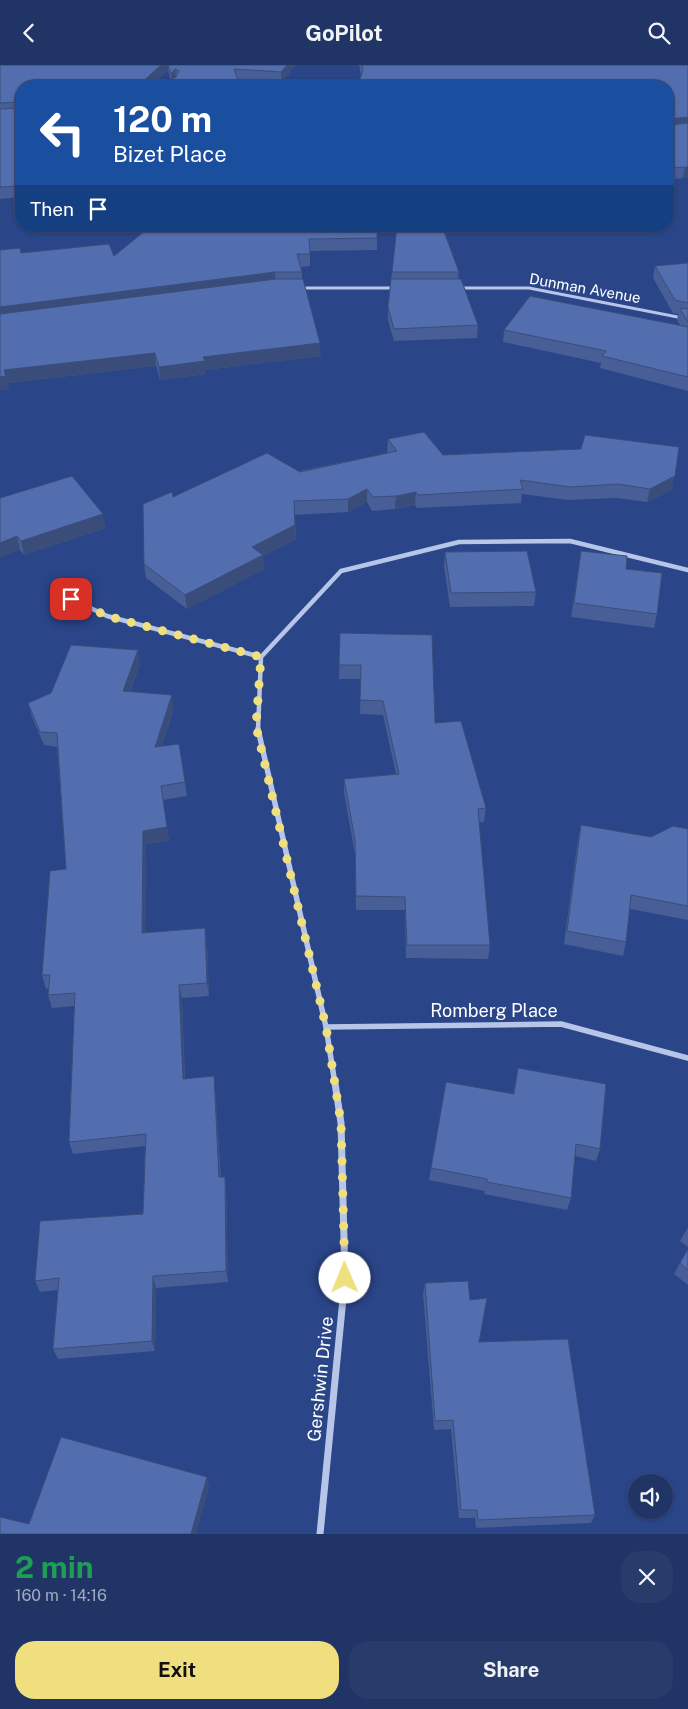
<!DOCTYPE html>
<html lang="en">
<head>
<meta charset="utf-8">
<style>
  :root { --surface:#203466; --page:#283c6c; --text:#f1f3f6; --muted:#a2aabf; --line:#3d4f7a; --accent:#efdf7e }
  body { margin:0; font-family:"Public Sans",sans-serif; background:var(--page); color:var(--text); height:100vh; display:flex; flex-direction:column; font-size:19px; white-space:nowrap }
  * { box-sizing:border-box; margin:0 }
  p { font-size:16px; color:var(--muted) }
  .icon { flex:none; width:28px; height:28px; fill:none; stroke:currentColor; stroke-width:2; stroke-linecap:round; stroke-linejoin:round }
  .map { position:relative; height:1469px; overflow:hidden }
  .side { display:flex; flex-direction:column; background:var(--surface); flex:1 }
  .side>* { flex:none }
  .hud { position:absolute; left:15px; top:15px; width:659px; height:152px; border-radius:20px; box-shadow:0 1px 4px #0004,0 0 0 1px var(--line); background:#1a4fa0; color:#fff; overflow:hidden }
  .fabs { position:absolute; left:628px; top:1409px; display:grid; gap:10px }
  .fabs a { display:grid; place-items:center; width:45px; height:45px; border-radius:50%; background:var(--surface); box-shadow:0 1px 4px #0004,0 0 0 1px var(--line); font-size:25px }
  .pin { position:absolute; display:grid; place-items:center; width:42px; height:42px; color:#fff; margin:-21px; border-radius:10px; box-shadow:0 2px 8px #0006 }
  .me { position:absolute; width:55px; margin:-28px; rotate:359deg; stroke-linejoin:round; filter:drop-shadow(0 0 4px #0008) }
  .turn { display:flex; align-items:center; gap:18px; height:105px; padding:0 15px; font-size:22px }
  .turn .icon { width:65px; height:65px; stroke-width:2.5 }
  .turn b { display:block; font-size:35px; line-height:42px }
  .then { display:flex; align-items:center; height:48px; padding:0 15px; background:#0003; gap:10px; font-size:19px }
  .round { display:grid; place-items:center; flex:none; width:52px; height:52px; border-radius:20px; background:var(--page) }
  .overview { display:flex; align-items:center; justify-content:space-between; height:85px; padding:0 15px }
  h1 { font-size:30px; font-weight:700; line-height:38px; color:#1e9e55 }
  .cta { display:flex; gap:10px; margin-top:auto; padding:10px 15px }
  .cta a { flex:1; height:58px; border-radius:20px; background:var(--accent); color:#111; font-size:20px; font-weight:700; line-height:58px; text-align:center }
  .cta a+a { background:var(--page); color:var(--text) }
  header { display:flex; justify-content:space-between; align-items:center; height:65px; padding:0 15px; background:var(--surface); font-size:22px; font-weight:700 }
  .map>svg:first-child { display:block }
</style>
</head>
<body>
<header><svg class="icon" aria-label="back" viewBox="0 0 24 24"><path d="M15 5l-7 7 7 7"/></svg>GoPilot<svg class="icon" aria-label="search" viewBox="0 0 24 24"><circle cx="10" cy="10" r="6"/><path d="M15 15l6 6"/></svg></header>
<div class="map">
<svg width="688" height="1469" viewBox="0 0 688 1469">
  <rect width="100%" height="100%" fill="#2a4588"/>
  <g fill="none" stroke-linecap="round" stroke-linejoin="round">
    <g stroke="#b7c6e8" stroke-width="3">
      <path d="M 301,223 L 395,223"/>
      <path d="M 459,223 L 529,223 L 688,254"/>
    </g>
    <g stroke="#b7c6e8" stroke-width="4.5">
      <path d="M 53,525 L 107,551 L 261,592"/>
      <path d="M 258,665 L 261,592 L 341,506 L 459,477 L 570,476 L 688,505"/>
    </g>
    <g stroke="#b7c6e8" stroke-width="5.5">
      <path d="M 258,664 L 326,962 L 335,1019"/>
      <path d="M 326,962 L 561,959 L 688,993"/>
    </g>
    <path stroke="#b7c6e8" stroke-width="7" d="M 320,1469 L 345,1213 L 341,1058 L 335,1018"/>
  </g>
  <g fill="#475f96">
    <path d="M 0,0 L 295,0 L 282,18 L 237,15 L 240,21 L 172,21 L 168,5 L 150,21 L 21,21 L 21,132 L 0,134 Z"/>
    <path d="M 359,0 L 688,0 L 688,113 L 668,114 L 668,21 L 361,10 Z"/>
    <path d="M 377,161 L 377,185 L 310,186 L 310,201 L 300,202 L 302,207 L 302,214 L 321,291 L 205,305 L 206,309 L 160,315 L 156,301 L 8,318 L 9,324 L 0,325 L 21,188 L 114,191 Z"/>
    <path d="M 688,198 L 688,326 L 600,303 L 601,298 L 503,277 L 504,265 L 680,260 L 677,255 L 678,249 L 673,248 L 653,213 L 655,201 Z"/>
    <path d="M 392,207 L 459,207 L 458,214 L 478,260 L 477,273 L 394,276 L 388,255 L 388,242 Z"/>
    <path d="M 388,374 L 443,390 L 672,425 L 647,437 L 616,433 L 568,435 L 522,429 L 521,438 L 417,443 L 415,440 L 395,444 L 372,446 L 367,437 L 348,447 L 295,450 L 296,474 L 263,491 L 264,504 L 187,544 L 146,513 L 144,499 L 173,432 L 387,388 Z"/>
    <path d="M 0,433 L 106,463 L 24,490 L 20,485 Z"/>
    <path d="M 581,486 L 626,504 L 657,549 L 654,563 L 571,552 Z"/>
    <path d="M 445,487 L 536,527 L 534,541 L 450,542 L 444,501 Z"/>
    <path d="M 340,568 L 435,658 L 486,743 L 484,757 L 479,757 L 490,880 L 488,894 L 406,893 L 405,845 L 356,845 L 355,789 L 344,728 L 344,714 L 396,709 L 383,650 L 360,649 L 361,614 L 339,614 Z"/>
    <path d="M 140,599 L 130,627 L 174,644 L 162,681 L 179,679 L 187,731 L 163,735 L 169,776 L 146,779 L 145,867 L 207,876 L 209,931 L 182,933 L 185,1014 L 215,1023 L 221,1112 L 226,1124 L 228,1217 L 156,1223 L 155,1286 L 58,1294 L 53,1284 L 58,1225 L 40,1227 L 35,1216 L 143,1149 L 145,1081 L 73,1089 L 69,1077 L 74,941 L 52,943 L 48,930 L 49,923 L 46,924 L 42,910 L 66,804 L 57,682 L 44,680 L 32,652 L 28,638 Z"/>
    <path d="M 581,760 L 651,772 L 688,764 L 688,855 L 630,844 L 626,877 L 623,891 L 564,879 L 578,774 Z"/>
    <path d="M 518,1003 L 600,1084 L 596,1096 L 575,1091 L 571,1133 L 567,1145 L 484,1129 L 485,1126 L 429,1115 L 431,1103 L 513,1029 Z"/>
    <path d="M 688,1162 L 688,1182 L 680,1176 Z"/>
    <path d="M 688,1184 L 688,1220 L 674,1209 L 680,1198 Z"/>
    <path d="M 425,1218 L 470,1235 L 479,1277 L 595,1450 L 591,1458 L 476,1463 L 475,1453 L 459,1453 L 451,1364 L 434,1365 L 423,1229 Z"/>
  </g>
  <g fill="#3a4d7a">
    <path d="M 161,0 L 168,0 L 168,5 L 150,21 L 138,21 Z"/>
    <path d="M 287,0 L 295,0 L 282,18 L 281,7 Z"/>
    <path d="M 175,4 L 176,14 L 172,13 L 172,19 L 171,9 Z"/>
    <path d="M 111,19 L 112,21 L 98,21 Z"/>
    <path d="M 688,52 L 688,63 L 668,65 L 668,57 L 669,54 Z"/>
    <path d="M 685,102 L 688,102 L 688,113 L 683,113 Z"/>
    <path d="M 275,207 L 276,220 L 0,255 L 0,242 Z"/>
    <path d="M 320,278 L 321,291 L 205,305 L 206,309 L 160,315 L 159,302 L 203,292 Z"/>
    <path d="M 155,288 L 156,301 L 8,318 L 9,324 L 0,325 L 0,312 L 4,305 Z"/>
    <path d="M 675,411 L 672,425 L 647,437 L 650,424 Z"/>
    <path d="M 367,424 L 367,437 L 348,447 L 348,434 Z"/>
    <path d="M 416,427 L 415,440 L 395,444 L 396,431 Z"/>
    <path d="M 103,449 L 106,463 L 24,490 L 21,476 Z"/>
    <path d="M 295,460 L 296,474 L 263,491 L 264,504 L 187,544 L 185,530 L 252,482 Z"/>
    <path d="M 17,471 L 20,485 L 0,493 L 0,478 Z"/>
    <path d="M 138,585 L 140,599 L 125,640 L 123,626 Z"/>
    <path d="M 172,630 L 174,644 L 157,696 L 155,682 Z"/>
    <path d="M 161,721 L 169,776 L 146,779 L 145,881 L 142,868 L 143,766 Z"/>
    <path d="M 205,863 L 207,876 L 209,931 L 207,918 Z"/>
    <path d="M 179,920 L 182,933 L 185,1027 L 183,1014 Z"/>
    <path d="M 214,1011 L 215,1023 L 221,1124 L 219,1112 Z"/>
    <path d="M 225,1112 L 226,1124 L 228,1217 L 226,1206 Z"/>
    <path d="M 153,1211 L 156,1223 L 155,1286 L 152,1276 Z"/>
    <path d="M 207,1412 L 210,1421 L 196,1469 L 191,1469 Z"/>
  </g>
  <g fill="#536eaf" stroke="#3a4d7a">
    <path d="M 0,0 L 161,0 L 138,21 L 111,19 L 98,21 L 21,21 L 21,40 L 19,37 L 0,38 Z"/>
    <path d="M 168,0 L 287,0 L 281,7 L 234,4 L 240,21 L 174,21 L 172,13 L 175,13 L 179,6 L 175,4 L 171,9 Z"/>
    <path d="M 362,0 L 688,0 L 688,52 L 669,54 L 668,57 L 668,21 L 357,21 L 363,6 Z"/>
    <path d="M 21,41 L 21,121 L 0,122 L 0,44 L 19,43 Z"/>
    <path d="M 668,58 L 670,60 L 688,58 L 688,102 L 668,103 Z"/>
    <path d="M 151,161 L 377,161 L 377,173 L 309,174 L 310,189 L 297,189 L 302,207 L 275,207 L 0,242 L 0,185 L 20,183 L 21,188 L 109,179 L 114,191 Z"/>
    <path d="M 397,161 L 442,161 L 459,207 L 392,207 Z"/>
    <path d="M 688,198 L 688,238 L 675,235 L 655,201 Z"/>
    <path d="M 276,214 L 303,214 L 320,278 L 203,292 L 205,296 L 159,302 L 155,288 L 4,305 L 6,311 L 0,312 L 0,249 Z"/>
    <path d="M 391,214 L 461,214 L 478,260 L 394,264 L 388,242 Z"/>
    <path d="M 530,231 L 688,262 L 688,312 L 602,291 L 606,286 L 504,265 Z"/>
    <path d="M 680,243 L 688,244 L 688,257 Z"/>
    <path d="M 424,367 L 443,390 L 581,384 L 585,370 L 679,382 L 675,411 L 650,424 L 618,419 L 570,422 L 520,415 L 523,424 L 418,430 L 416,427 L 396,431 L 373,432 L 367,424 L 348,434 L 294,436 L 295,460 L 252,482 L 263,490 L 185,530 L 144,499 L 143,439 L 172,427 L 173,432 L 267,388 L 300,407 L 397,386 L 388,374 Z"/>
    <path d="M 72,411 L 103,449 L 21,476 L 17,471 L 0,478 L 0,433 Z"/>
    <path d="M 527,486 L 536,527 L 451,528 L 445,487 Z"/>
    <path d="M 581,486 L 627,491 L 626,504 L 662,508 L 657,549 L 574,538 Z"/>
    <path d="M 340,568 L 432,570 L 435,658 L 461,656 L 486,743 L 478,744 L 490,880 L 407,880 L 405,832 L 356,831 L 355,775 L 344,714 L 399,709 L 383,636 L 360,635 L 361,600 L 339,600 Z"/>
    <path d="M 71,580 L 138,585 L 123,626 L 172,630 L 155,682 L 179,679 L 185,717 L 161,721 L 167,762 L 143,766 L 142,868 L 205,863 L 207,918 L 179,920 L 183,1014 L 214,1011 L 219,1112 L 225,1112 L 226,1206 L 153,1211 L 152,1276 L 53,1284 L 59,1213 L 35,1216 L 40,1156 L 143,1149 L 146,1069 L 69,1077 L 75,928 L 48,930 L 50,910 L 42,910 L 50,806 L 66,804 L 57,668 L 40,667 L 28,638 L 51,628 Z"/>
    <path d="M 581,760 L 651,772 L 673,761 L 688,764 L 688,841 L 631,830 L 626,877 L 567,866 Z"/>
    <path d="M 518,1003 L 606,1019 L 600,1084 L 576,1079 L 571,1133 L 487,1117 L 487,1114 L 431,1103 L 446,1017 L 514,1029 Z"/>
    <path d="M 688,1184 L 688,1205 L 680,1198 Z"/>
    <path d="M 468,1216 L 470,1235 L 487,1233 L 479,1277 L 568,1274 L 595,1450 L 478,1455 L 477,1445 L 461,1445 L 453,1355 L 435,1356 L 425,1218 Z"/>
    <path d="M 61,1372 L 207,1412 L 191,1469 L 0,1469 L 0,1452 L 29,1459 Z"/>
  </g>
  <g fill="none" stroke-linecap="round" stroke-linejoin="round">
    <path stroke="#efdf7e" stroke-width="9" stroke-dasharray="0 16.2" d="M 71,534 L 107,551 L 261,592 L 256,661 L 326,962 L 341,1058 L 345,1213"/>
  </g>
  <g text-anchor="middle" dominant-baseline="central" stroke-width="4" stroke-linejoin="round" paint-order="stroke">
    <g font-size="15" fill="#fff" stroke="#2a4588">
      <text transform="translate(585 223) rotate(10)">Dunman Avenue</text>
    </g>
    <g font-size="18" fill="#fff" stroke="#2a4588">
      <text x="494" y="945">Romberg Place</text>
      <text transform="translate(320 1314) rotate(-84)">Gershwin Drive</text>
    </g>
  </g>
</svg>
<div class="fabs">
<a><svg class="icon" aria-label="sound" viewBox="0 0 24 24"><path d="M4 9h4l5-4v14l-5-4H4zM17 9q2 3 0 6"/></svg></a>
</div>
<div class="pin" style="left:71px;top:534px;background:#d93025"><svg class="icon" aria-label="arrive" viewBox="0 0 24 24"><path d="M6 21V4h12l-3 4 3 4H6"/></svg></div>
<svg class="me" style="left:345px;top:1213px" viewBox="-20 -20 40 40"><circle r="19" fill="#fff"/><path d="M0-13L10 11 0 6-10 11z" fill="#efdf7e"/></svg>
<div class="hud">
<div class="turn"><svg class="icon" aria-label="left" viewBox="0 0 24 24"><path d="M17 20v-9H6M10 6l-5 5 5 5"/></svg><div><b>120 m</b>Bizet Place</div></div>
<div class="then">Then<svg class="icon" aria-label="arrive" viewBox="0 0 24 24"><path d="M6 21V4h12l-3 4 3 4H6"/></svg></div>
</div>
</div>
<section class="side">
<div class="overview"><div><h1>2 min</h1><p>160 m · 14:16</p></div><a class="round"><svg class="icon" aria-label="close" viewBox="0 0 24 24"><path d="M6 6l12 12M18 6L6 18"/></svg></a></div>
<div class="cta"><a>Exit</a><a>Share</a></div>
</section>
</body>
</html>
